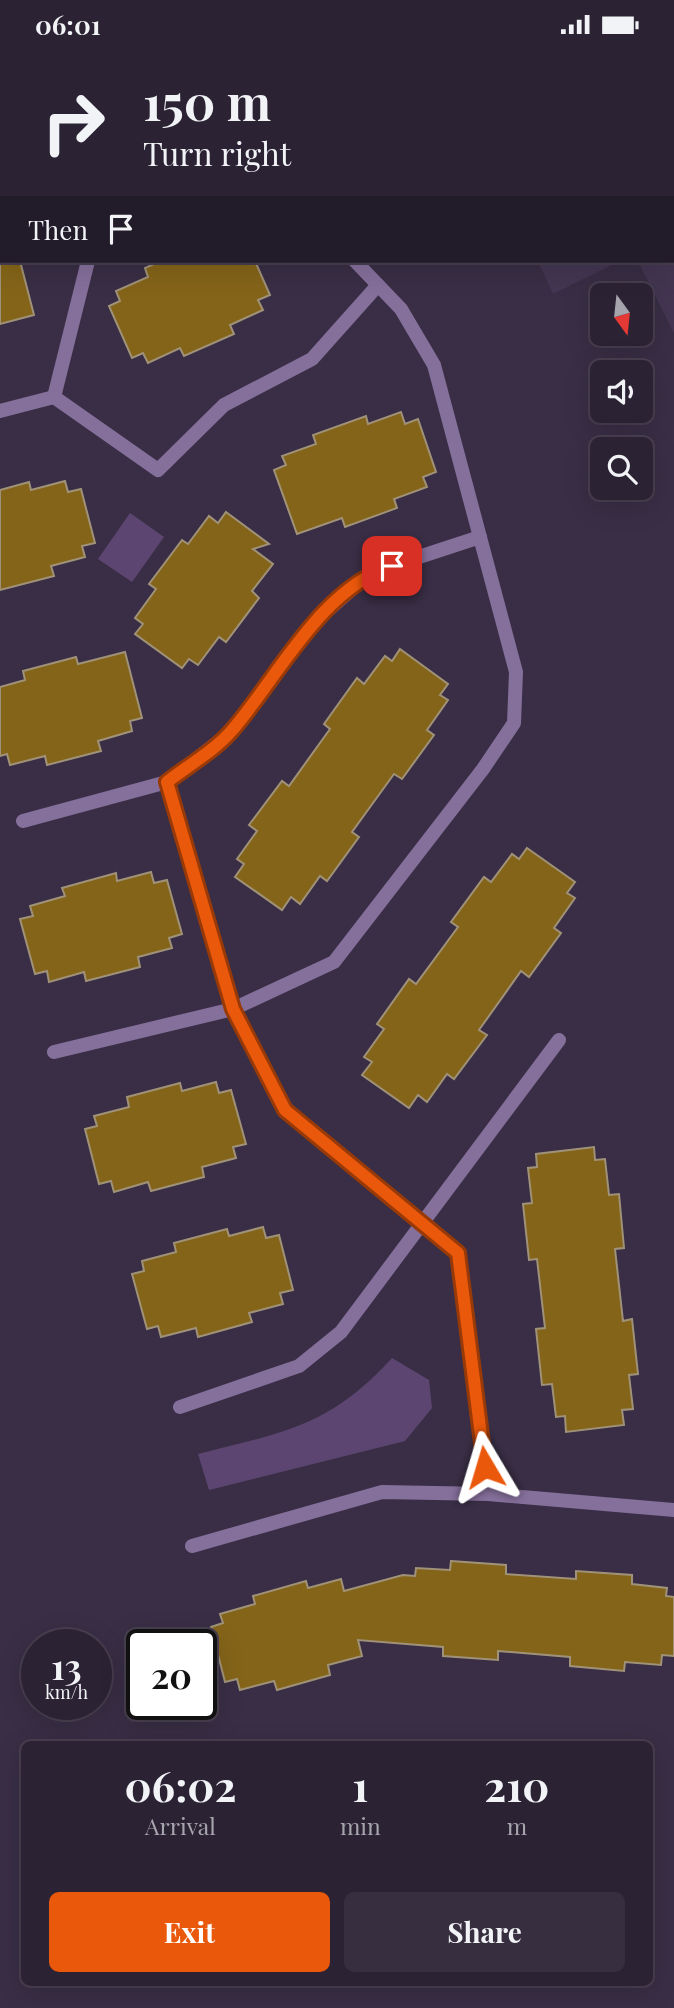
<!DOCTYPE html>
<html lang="en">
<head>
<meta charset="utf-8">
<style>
  :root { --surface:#2b2234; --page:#372f40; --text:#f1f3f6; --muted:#a6a4ac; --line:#473f4f; --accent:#ea580c }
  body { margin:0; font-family:"Playfair Display",serif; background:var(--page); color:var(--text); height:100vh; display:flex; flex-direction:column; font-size:26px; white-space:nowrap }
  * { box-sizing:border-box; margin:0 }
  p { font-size:23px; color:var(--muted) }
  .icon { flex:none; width:38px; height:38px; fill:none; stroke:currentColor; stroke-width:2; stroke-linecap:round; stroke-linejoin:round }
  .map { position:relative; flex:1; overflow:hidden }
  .details { position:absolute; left:21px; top:1692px; width:632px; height:245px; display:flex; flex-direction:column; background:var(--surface); border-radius:10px; box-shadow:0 7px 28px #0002,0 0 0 2px var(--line) }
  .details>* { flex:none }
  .hud { position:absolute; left:0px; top:0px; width:676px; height:214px; box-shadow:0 7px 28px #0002,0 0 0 2px var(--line); background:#2b2234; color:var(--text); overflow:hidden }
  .needle { width:46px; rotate:165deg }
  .tools { position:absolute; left:590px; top:234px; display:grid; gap:14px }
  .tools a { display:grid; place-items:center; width:63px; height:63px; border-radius:10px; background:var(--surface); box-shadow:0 7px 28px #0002,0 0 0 2px var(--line); font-size:35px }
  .speed { position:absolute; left:21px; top:1580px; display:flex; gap:14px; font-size:35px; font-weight:700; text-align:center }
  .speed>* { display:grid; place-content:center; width:91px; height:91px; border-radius:50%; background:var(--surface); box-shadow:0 7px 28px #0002,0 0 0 2px var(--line); line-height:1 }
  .speed small { font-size:18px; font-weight:400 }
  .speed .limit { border:4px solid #111; border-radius:10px; background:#fff; color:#111 }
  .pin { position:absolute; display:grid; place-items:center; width:60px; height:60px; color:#fff; margin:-30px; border-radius:14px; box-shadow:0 4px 10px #0006 }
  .me { position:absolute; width:77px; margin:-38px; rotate:353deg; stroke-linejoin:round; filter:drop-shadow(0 0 5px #0008) }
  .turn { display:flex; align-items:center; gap:24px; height:147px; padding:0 28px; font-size:32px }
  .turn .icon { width:91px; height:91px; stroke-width:2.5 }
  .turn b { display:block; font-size:49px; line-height:60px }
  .then { display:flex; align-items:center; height:66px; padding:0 28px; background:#0003; gap:14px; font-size:26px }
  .eta { display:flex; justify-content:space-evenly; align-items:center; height:119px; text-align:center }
  .eta b { font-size:42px; font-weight:700; line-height:49px }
  .action { display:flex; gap:14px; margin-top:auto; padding:14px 28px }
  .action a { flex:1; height:80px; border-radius:10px; background:var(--accent); color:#fff; font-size:28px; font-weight:700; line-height:80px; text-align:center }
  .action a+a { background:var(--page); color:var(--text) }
  .status { display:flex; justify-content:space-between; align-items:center; height:49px; padding:0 35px; background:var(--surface); direction:ltr }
  .status svg { height:19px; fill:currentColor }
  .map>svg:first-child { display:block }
</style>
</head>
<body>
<div class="status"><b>06:01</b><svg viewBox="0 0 49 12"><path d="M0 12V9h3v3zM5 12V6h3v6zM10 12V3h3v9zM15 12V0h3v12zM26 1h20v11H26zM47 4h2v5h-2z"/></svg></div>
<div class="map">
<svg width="674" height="1959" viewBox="0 0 674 1959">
  <rect width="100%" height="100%" fill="#392e45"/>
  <g fill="#443652">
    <path d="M 674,88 L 674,284 L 638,212 L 674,212 Z"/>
    <path d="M 538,212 L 620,212 L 553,245 Z"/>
  </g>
  <g fill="#5c4671">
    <path d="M 130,464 L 164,488 L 132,533 L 98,510 Z"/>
    <path d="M 392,1309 L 429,1331 L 432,1359 L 405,1392 L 209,1441 L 198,1405 C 284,1383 329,1378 392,1309 Z"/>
  </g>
  <g fill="#846419" stroke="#a09278" stroke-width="2">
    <path d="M 0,173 L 2,212 L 20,212 L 34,266 L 0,275 Z"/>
    <path d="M 161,212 L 255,212 L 270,246 L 258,251 L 263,261 L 230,276 L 234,285 L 184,307 L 180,299 L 148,314 L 143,304 L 132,309 L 109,257 L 120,252 L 116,242 L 148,228 L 145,219 Z"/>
    <path d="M 401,363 L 405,375 L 418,370 L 436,423 L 423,428 L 427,438 L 394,450 L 397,459 L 345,478 L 342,469 L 297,485 L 274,421 L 286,416 L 282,407 L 316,395 L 313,386 L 366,367 L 368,375 Z"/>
    <path d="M 65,432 L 68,443 L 81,440 L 95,494 L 82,497 L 85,508 L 51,517 L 54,527 L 0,541 L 0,441 L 29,433 L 31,441 Z"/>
    <path d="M 226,463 L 269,495 L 253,500 L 273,515 L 252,542 L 259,549 L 226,593 L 219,588 L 198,616 L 189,610 L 182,619 L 135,585 L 143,575 L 135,569 L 156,540 L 149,535 L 182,491 L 188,495 L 209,467 L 218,474 Z"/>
    <path d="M 400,600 L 448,635 L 440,646 L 448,651 L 427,681 L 434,686 L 402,730 L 394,725 L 352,783 L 359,788 L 327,832 L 320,827 L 300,855 L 291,848 L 282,861 L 235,828 L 244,815 L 237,810 L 257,782 L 249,776 L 282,732 L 289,737 L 330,680 L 324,675 L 357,629 L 364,635 L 385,607 L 392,612 Z"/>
    <path d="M 125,603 L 142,669 L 130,672 L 132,682 L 98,692 L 101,702 L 47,716 L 45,707 L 10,716 L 7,705 L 0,707 L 0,638 L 25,631 L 23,622 L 76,608 L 78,615 Z"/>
    <path d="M 527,799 L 575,833 L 567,844 L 575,849 L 554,879 L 561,884 L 529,928 L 521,922 L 479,981 L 487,986 L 454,1030 L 447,1025 L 427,1053 L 418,1046 L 409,1059 L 362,1026 L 372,1013 L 364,1008 L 384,980 L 377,975 L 409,930 L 416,935 L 458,878 L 451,873 L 484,828 L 491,833 L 512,805 L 519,810 Z"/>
    <path d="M 151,823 L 154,834 L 167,831 L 182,885 L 169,889 L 172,899 L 138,908 L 140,918 L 86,932 L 84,923 L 49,933 L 47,922 L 35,925 L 20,870 L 33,867 L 30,857 L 65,847 L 62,839 L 116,824 L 117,832 Z"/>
    <path d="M 216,1033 L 219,1044 L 231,1041 L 246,1095 L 233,1098 L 236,1109 L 202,1118 L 204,1128 L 151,1142 L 148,1133 L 114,1143 L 111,1132 L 99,1135 L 85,1080 L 97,1077 L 94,1067 L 129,1058 L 127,1048 L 180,1034 L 182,1042 Z"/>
    <path d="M 594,1098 L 595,1111 L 605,1110 L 609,1146 L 619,1145 L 624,1199 L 615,1200 L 623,1272 L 632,1270 L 638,1325 L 629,1326 L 633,1360 L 622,1361 L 624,1376 L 566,1383 L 565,1367 L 556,1368 L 552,1335 L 542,1336 L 536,1280 L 545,1279 L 537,1210 L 529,1211 L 523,1155 L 532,1154 L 528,1119 L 537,1118 L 536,1105 Z"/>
    <path d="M 263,1178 L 266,1189 L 279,1186 L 293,1241 L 280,1244 L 283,1255 L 249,1264 L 252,1273 L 198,1288 L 196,1279 L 161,1288 L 158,1277 L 147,1280 L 132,1225 L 144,1222 L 142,1212 L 176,1203 L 174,1194 L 227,1180 L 229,1187 Z"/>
    <path d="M 451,1512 L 506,1516 L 506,1525 L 576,1530 L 576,1522 L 632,1526 L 632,1535 L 667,1539 L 666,1547 L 674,1548 L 674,1607 L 662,1606 L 661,1616 L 625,1613 L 624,1622 L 570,1617 L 570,1608 L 498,1602 L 498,1611 L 443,1607 L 443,1598 L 358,1591 L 362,1607 L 328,1616 L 330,1626 L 277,1641 L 274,1632 L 240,1641 L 237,1630 L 225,1633 L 211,1578 L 223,1574 L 220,1565 L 255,1555 L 253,1547 L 306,1532 L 308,1539 L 341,1530 L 344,1542 L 403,1526 L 415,1527 L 416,1519 L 450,1521 Z"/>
  </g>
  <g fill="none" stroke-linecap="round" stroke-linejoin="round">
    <g stroke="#856f9b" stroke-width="14">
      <path d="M 217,0 L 217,2"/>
      <path d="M 0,131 L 2,130"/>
      <path d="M 88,212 L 54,348 L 158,421 L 224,356 L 312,310 L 378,236"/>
      <path d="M 0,362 L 54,348"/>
      <path d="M 167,733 L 233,960 L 285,1061 L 458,1204 L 488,1445"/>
      <path d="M 23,772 L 167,733 L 232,682 L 308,579 L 370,524 L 480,488"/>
      <path d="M 54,1003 L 233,960 L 334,913 L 483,720 L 514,674 L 516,623 L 434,316 L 401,260 L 355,212"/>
      <path d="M 180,1358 L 299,1317 L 341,1283 L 559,991"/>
      <path d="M 192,1497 L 382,1443 L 488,1445 L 674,1461"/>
    </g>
  </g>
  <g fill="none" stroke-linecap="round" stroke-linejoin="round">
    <g stroke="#983908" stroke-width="18">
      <path id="route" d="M 392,517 C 322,539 279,626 234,679 C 217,700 189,716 167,733 L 233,960 L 285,1061 L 458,1204 L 485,1418"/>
    </g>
    <use href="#route" stroke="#ea580c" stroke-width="12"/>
  </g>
</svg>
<div class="tools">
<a><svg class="needle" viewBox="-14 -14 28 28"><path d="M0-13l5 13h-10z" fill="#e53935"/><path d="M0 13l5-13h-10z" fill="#a6a4ac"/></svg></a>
<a><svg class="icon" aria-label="sound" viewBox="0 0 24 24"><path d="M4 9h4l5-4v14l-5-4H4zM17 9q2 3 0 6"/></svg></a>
<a><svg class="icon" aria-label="search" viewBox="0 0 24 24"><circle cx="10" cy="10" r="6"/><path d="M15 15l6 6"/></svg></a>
</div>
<div class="speed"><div>13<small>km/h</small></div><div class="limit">20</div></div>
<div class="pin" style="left:392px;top:517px;background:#d93025"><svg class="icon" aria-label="arrive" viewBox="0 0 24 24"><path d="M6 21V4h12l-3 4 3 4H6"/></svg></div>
<svg class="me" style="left:485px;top:1418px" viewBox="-20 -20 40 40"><path d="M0-17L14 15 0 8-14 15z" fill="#ea580c" stroke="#fff" stroke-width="4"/></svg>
<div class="hud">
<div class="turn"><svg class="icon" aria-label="right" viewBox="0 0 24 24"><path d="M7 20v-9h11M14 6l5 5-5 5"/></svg><div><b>150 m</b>Turn right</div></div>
<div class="then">Then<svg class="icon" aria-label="arrive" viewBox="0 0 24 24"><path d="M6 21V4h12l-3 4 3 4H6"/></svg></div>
</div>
<section class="details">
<div class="eta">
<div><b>06:02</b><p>Arrival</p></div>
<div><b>1</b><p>min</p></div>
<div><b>210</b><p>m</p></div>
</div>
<div class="action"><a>Exit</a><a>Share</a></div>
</section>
</div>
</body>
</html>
